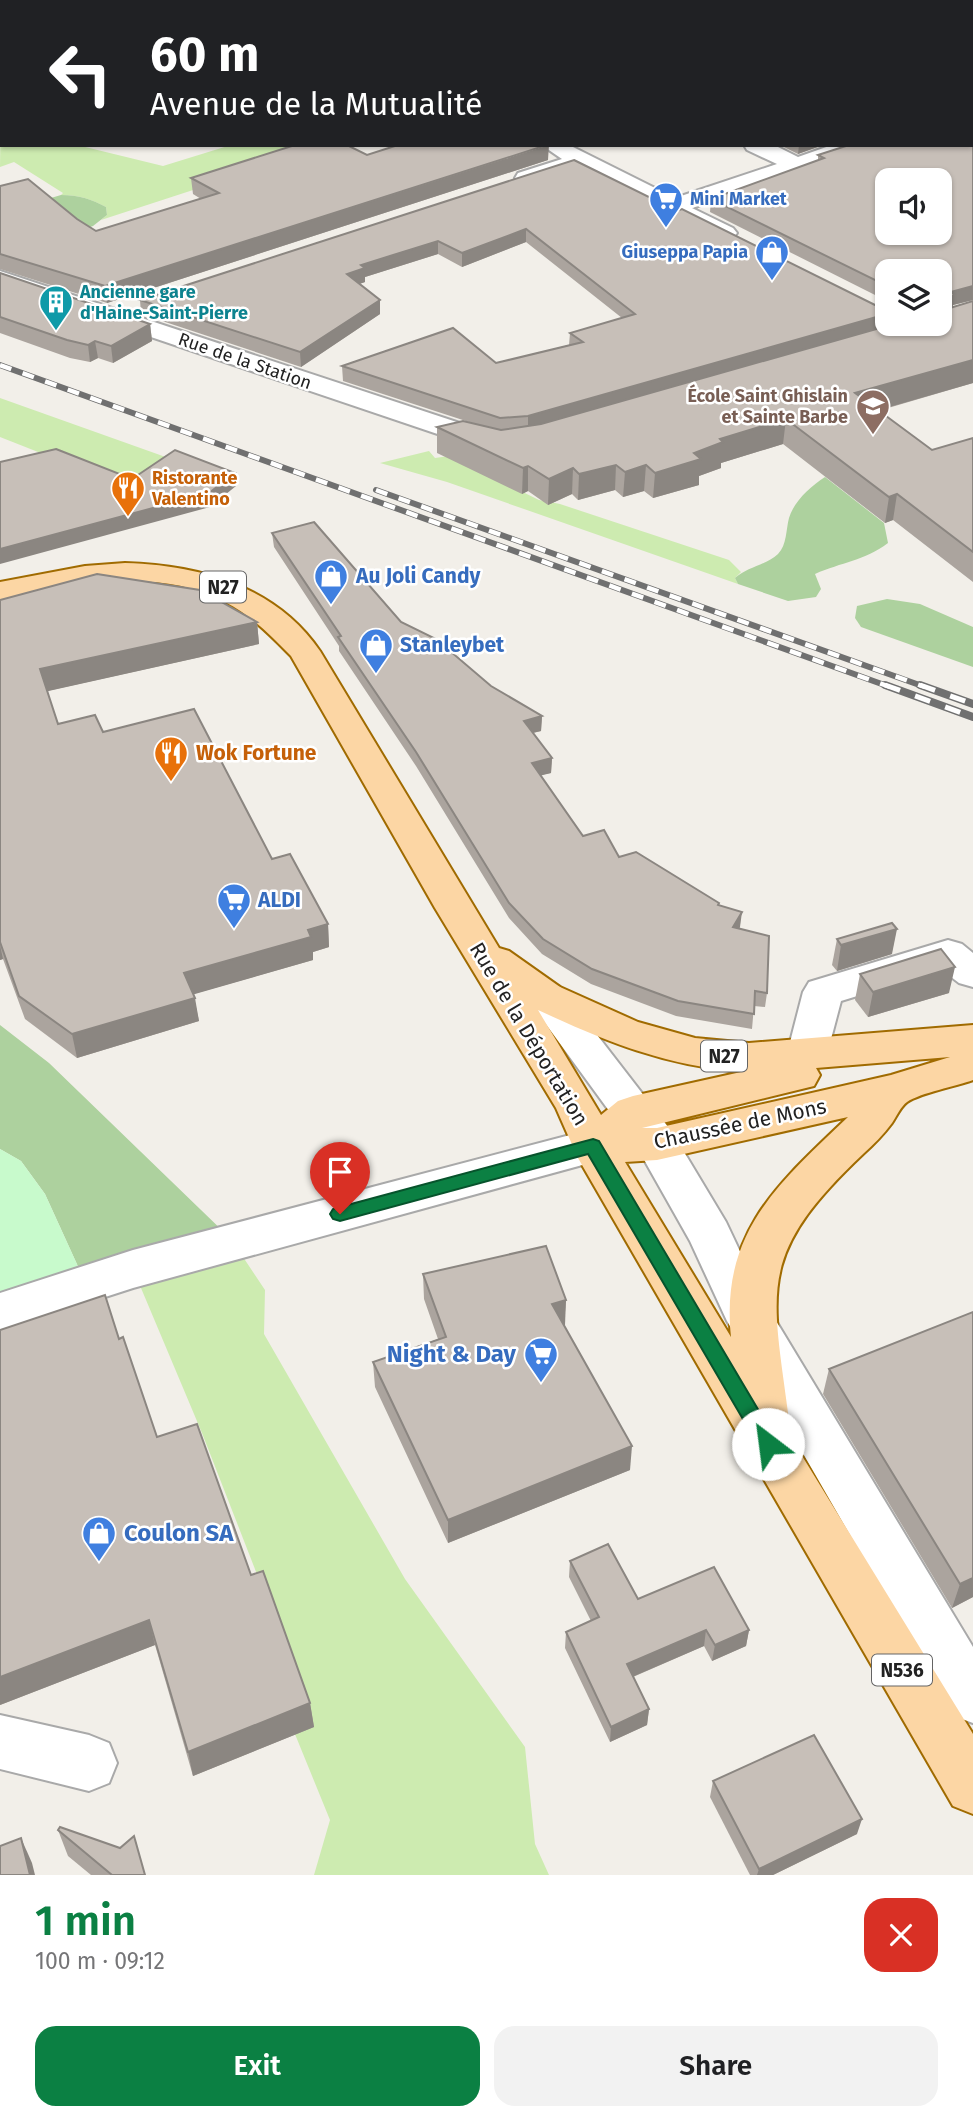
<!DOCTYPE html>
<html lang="en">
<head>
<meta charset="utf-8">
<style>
  :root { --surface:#fff; --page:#f2f2f2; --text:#202124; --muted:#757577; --accent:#0b8043 }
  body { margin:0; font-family:"Fira Sans",sans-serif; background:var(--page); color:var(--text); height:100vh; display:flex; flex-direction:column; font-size:26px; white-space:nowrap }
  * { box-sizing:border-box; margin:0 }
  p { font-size:23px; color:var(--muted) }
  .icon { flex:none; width:38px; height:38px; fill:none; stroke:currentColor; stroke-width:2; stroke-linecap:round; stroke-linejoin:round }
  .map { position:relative; height:1875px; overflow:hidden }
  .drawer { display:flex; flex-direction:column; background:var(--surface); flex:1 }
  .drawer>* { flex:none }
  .hud { position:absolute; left:0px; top:0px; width:973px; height:147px; box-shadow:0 2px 5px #0004; background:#202124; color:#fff; overflow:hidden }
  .controls { position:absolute; left:875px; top:168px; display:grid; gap:14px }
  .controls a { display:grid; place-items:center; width:77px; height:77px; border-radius:14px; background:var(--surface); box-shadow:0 2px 5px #0004; font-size:35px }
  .pin { position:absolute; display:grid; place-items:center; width:60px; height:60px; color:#fff; margin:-72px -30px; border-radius:50% 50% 50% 0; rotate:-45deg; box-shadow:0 0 7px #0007 }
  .pin .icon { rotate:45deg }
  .me { position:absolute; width:77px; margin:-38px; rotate:330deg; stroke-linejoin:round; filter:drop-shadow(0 0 5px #0008) }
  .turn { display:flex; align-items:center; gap:24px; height:147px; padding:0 35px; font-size:32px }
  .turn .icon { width:91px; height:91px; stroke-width:2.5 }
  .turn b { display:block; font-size:49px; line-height:60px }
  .round { display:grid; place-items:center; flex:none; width:74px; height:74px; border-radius:21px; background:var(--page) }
  .overview { display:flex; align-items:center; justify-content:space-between; height:119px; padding:0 35px }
  h1 { font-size:42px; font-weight:600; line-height:52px; color:var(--accent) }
  .button { display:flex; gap:14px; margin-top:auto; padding:14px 35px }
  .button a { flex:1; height:80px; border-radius:21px; background:var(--accent); color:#fff; font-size:28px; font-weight:600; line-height:80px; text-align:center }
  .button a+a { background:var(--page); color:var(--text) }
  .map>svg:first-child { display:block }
</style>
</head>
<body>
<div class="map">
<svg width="973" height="1875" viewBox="0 0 973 1875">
  <rect width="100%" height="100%" fill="#f2efe9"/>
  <g fill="#cdebb0">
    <path d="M 32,0 L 799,0 L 803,2 L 24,2 Z"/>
    <path d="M 2,7 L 2,145 L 77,145 L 163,166 L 231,145 L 331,145 L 101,220 L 107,215 L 106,207 C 91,199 79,195 61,195 L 63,193 L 14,162 L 0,167 Z"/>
    <path d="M 0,398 L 174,460 L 132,489 L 0,437 Z"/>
    <path d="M 429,451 L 435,458 L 449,456 L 539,500 L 560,504 L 729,560 L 741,572 L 735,578 L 738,584 L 447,482 L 380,463 Z"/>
    <path d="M 231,1239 L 265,1290 L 264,1334 L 405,1579 L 525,1747 L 535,1844 L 549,1875 L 314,1875 L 330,1820 L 288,1717 L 309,1708 L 202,1433 L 133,1269 Z"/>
  </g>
  <g fill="#add19e">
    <path d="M 61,195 C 79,195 91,199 106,207 L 107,215 L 93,226 L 26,250 L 44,200 Z"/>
    <path d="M 825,477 L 884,523 L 888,543 C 864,561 842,562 815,574 L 821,589 L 816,597 L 788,601 L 738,584 L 735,578 C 747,567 766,565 778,554 C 787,545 786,529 789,518 C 794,501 811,486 825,477 Z"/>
    <path d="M 887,599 L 920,604 L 973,627 L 973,667 L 861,627 L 855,618 L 857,606 Z"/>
    <path d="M 0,1025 L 49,1063 L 231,1239 L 86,1284 L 45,1194 L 21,1161 L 0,1149 Z"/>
  </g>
  <path fill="#c8facc" d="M 0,1149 L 21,1161 L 45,1194 L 86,1284 L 0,1312 Z"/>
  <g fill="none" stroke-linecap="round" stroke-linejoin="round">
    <g stroke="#a9a9a9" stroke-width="4">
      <g id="minor">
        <path d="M 0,0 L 12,0 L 2,2 L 2,6 Z"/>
        <path d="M 548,145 L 569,145 L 675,198 L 777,164 L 747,150 L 744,145 L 774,145 L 798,157 L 832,145 L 866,145 L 863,150 L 692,208 L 733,228 L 737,233 L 733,238 L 725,240 L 664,212 L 649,201 L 580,168 L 526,185 L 518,183 L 515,178 L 518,173 L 562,159 L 546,148 Z"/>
        <path d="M 0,271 L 499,436 L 503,442 L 499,448 L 489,450 L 479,448 L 0,286 Z"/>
        <path d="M 948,940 L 962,944 L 973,953 L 973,987 L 959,983 L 942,970 L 841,1001 L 827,1054 L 821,1065 L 807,1069 L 793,1065 L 787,1054 L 803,992 L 809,982 Z"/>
        <path d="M 546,983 L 560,987 L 672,1132 L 726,1222 L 761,1296 L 973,1647 L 973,1723 L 954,1716 L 727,1321 L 690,1241 L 642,1156 L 526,997 L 532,987 Z"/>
        <path d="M 593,1129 L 608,1134 L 614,1146 L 608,1158 L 133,1288 L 0,1331 L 0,1293 L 133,1250 Z"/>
        <path d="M 0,1715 L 89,1735 L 109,1743 L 117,1763 L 109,1783 L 89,1791 L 0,1769 Z"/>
      </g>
    </g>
    <g stroke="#a06b00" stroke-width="4">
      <path id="major" d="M 125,563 C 199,565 276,586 320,651 L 499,948 L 509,951 L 560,987 L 638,1022 L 695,1038 L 749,1043 L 973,1025 L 973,1080 C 957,1086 920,1093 907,1102 C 901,1106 896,1117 892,1123 C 883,1135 873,1145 863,1154 C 753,1258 773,1290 790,1428 L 788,1433 L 973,1734 L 973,1814 L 953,1806 L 578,1158 L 556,1108 L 435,908 L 291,656 C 271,636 251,615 225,602 C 156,565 72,586 0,600 L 0,582 L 85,566 ZM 538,1010 C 607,1042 664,1065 741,1072 L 633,1096 L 618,1101 L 601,1115 ZM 950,1057 L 891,1075 L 657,1128 L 642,1128 L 814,1086 L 820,1075 L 816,1068 ZM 848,1117 C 779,1183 720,1232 731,1337 L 625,1162 L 657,1160 Z"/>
    </g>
    <use href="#minor" fill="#fff" fill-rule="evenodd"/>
    <use href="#major" fill="#fcd6a4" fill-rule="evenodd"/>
    <g stroke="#707070" stroke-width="6">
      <g id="rail-far1">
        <path d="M 0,365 L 890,687"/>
        <path d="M 376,490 L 925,687"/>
      </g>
    </g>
    <g stroke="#707070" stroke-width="8">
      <g id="rail">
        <path d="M 885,685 L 973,717"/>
        <path d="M 920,685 L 973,704"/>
      </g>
    </g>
    <use href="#rail-far1" stroke="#fff" stroke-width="4.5" stroke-dasharray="12" stroke-linecap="butt"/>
    <use href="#rail" stroke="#fff" stroke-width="5" stroke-dasharray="16" stroke-linecap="butt"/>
  </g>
  <g fill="#aba49e" fill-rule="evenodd">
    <path d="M 802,0 L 973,0 L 973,48 L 971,49 L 971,2 L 807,2 Z"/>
    <path d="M 971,99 L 973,99 L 973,300 L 953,305 L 953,307 L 973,301 L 973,383 L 878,411 L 932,450 L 973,438 L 973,582 L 893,520 L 885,523 L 783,444 L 721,463 L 721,468 L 699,476 L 699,485 L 653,498 L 644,491 L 623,497 L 615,490 L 578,500 L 572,494 L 548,505 L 528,491 L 522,494 L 437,453 L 437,427 L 463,421 L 472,423 L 343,381 L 342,366 L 453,328 L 496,363 L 569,345 L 570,333 L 622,318 L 526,242 L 462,267 L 438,254 L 365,277 L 365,282 L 359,284 L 380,300 L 380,314 L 301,367 L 141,314 L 140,300 L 574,160 L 677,211 L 682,209 L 879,307 L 887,309 L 887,324 L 940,324 L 940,271 L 887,271 L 887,301 L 710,212 L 711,199 L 818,160 L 818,155 L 849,145 L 971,145 ZM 887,180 L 940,180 L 940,233 L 887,233 Z"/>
    <path d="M 780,145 L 823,145 L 798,154 Z"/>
    <path d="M 367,155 L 548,160 L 107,303 L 0,269 L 0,186 L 77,219 L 96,231 L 201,199 L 193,194 L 191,178 Z"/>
    <path d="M 0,273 L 150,324 L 152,341 L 113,363 L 98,358 L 90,362 L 70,358 L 0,333 Z"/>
    <path d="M 272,533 L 401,622 L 491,686 L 542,716 L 541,731 L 533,733 L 552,758 L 551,773 L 540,775 L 583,836 L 619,857 L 719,905 L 740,927 L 739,928 L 767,993 L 765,1007 L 754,1006 L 752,1029 L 676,1016 L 591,984 L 542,954 L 509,918 L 416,766 L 339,651 L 339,646 L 274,547 Z"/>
    <path d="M 0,600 L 257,622 L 259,644 L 47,691 L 58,724 L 103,732 L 272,859 L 328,924 L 329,947 L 313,952 L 313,960 L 193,994 L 199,1021 L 77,1058 L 25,1019 L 3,959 L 0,960 Z"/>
    <path d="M 837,939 L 892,954 L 837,971 L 832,965 Z"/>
    <path d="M 860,974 L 949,993 L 868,1017 L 855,1000 Z"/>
    <path d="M 423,1274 L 566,1300 L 564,1325 L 630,1470 L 448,1543 L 375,1387 L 373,1362 L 438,1339 L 424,1299 Z"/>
    <path d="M 119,1339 L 157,1437 L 251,1575 L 310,1703 L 314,1727 L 193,1776 L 155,1645 L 0,1705 Z"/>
    <path d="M 829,1369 L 973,1597 L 952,1608 L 823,1394 Z"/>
    <path d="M 570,1561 L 638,1599 L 749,1630 L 746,1646 L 712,1661 L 704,1646 L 633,1677 L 649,1709 L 647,1725 L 610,1742 L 565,1648 L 566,1632 L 591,1621 L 569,1577 Z"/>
    <path d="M 713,1781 L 857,1834 L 773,1875 L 750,1875 L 710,1797 Z"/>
    <path d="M 58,1830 L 146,1875 L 91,1875 L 68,1856 Z"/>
  </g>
  <g fill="#8b8681">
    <path d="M 973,37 L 973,48 L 971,49 L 971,38 Z"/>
    <path d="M 549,145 L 548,160 L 107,303 L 105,286 Z"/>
    <path d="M 799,145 L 823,145 L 798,154 Z"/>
    <path d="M 526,229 L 526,242 L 462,267 L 462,253 Z"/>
    <path d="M 438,241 L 438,254 L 365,277 L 365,282 L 348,288 L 347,274 L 361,265 Z"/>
    <path d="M 973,286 L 973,300 L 953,305 L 952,309 L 940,313 L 940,299 L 951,292 Z"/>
    <path d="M 380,300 L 380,314 L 301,367 L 300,352 Z"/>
    <path d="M 887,314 L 887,324 L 901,324 L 528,430 L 528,416 Z"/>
    <path d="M 150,324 L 152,341 L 113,363 L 111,346 Z"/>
    <path d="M 95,341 L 98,358 L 90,362 L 88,345 Z"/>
    <path d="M 973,360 L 973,383 L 851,418 L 855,393 Z"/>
    <path d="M 786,419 L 783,444 L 721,463 L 721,468 L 699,476 L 699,485 L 653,498 L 655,473 L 720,439 Z"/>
    <path d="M 616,465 L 615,490 L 578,500 L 579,474 Z"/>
    <path d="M 646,465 L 644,491 L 623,497 L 625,472 Z"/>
    <path d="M 528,466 L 528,491 L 522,494 L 523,468 Z"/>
    <path d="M 573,468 L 572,494 L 548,505 L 549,479 Z"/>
    <path d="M 235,473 L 236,486 L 210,507 L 0,564 L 0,549 Z"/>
    <path d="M 897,494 L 893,520 L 885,523 L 889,497 Z"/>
    <path d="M 257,622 L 259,644 L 44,692 L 40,669 Z"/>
    <path d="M 542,716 L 541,731 L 523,735 L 524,721 Z"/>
    <path d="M 552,758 L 551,773 L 531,778 L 532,763 Z"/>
    <path d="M 742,912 L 740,927 L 731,941 L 733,927 Z"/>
    <path d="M 328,924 L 329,947 L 313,952 L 313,960 L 188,996 L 184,973 Z"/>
    <path d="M 897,929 L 892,954 L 837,971 L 841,945 Z"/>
    <path d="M 0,945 L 3,959 L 0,960 Z"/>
    <path d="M 955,967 L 949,993 L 868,1017 L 873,992 Z"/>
    <path d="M 195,998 L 199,1021 L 77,1058 L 72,1034 Z"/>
    <path d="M 566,1300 L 565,1325 L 551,1329 L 552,1304 Z"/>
    <path d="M 632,1446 L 630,1470 L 448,1543 L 448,1520 Z"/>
    <path d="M 973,1578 L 973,1597 L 952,1608 L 960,1584 Z"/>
    <path d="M 149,1620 L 155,1645 L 0,1705 L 0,1677 Z"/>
    <path d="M 706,1630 L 704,1646 L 625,1680 L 627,1664 Z"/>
    <path d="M 749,1630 L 746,1646 L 712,1661 L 715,1645 Z"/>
    <path d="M 310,1703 L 314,1727 L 193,1776 L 188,1752 Z"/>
    <path d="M 649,1709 L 647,1725 L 610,1742 L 611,1727 Z"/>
    <path d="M 862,1819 L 857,1834 L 773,1875 L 757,1875 L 759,1869 Z"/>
    <path d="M 21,1838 L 32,1863 L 35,1875 L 30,1875 Z"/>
  </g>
  <g fill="#c7bfb8" stroke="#8b8681" stroke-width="2" fill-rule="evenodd">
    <path d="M 836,0 L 973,0 L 973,37 L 971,38 L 971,2 L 841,2 Z"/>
    <path d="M 973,53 L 973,84 L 971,86 L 971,54 Z"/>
    <path d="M 971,99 L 973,99 L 973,286 L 951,292 L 955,295 L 940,299 L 940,307 L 940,271 L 887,271 L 887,286 L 711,199 L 824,158 L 818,155 L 849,145 L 971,145 ZM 887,180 L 940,180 L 940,233 L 887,233 Z"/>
    <path d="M 295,145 L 347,145 L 367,155 L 398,145 L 547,145 L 105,286 L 0,254 L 0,186 L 28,179 L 77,219 L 96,231 L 219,193 L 191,178 Z"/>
    <path d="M 574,160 L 677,211 L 682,209 L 879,307 L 887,309 L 887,314 L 528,416 L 500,418 L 342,366 L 453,328 L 496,363 L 583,342 L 570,333 L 635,314 L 526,229 L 462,253 L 438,241 L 361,265 L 365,268 L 347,274 L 380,300 L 300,352 L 140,300 Z"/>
    <path d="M 0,273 L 150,324 L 111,346 L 95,341 L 88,345 L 67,340 L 0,317 Z"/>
    <path d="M 973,301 L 973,360 L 855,393 L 932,450 L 973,438 L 973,552 L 897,494 L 889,497 L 786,419 L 720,439 L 723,442 L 694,453 L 701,459 L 655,473 L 646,465 L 625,472 L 616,465 L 579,474 L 573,468 L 549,479 L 528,466 L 523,468 L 437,427 L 463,421 L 501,430 L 541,424 L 894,324 L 940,324 L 940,311 Z"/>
    <path d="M 56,449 L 132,479 L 175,450 L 235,473 L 209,493 L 0,549 L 0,462 Z"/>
    <path d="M 314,522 L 401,622 L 436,639 L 491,686 L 542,716 L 524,721 L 552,758 L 532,763 L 583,836 L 604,830 L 619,857 L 636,852 L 719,903 L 718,905 L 742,912 L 733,927 L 769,936 L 767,993 L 755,991 L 754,1014 L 678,1001 L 592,969 L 543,939 L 509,903 L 416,752 L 338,637 L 341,636 L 272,533 Z"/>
    <path d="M 97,574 L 200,590 L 257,622 L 40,669 L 58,724 L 95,715 L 103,732 L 194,709 L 272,859 L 290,854 L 328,924 L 308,930 L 311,937 L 184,973 L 195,998 L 72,1034 L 19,996 L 0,942 L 0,600 Z"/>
    <path d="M 892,923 L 897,929 L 841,945 L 837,939 Z"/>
    <path d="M 941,949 L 955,967 L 873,992 L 860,974 Z"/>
    <path d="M 546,1246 L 566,1300 L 552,1304 L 632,1446 L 448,1520 L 373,1362 L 446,1337 L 423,1274 Z"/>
    <path d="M 105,1295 L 119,1339 L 123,1337 L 157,1437 L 197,1424 L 251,1575 L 263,1571 L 310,1703 L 188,1752 L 149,1620 L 0,1677 L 0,1330 Z"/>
    <path d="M 973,1312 L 973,1578 L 960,1584 L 829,1369 Z"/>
    <path d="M 608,1544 L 638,1599 L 714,1567 L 749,1630 L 715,1645 L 706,1630 L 627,1664 L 649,1709 L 611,1727 L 566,1632 L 599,1617 L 570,1561 Z"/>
    <path d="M 814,1735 L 862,1819 L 759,1869 L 713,1781 Z"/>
    <path d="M 60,1827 L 120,1848 L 134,1836 L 145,1875 L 112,1875 L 58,1830 Z"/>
    <path d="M 21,1838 L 30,1875 L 0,1875 L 0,1846 Z"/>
  </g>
  <path fill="#0b8043" stroke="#07532c" stroke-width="2" d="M 593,1139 L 599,1141 L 775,1438 L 778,1444 L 775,1450 L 768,1453 L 761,1450 L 588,1154 L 340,1221 L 333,1219 L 330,1214 L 333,1209 L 340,1207 Z"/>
  <defs>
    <g id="supermarket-pin" transform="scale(1.75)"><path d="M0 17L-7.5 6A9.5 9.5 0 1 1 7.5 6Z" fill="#3f7fe0" stroke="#fff"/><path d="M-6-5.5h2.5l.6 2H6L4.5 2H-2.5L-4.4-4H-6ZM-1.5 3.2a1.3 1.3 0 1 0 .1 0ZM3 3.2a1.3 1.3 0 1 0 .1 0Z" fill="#fff"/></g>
    <g id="shop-pin" transform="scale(1.75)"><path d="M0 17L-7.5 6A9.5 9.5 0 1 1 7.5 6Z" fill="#3f7fe0" stroke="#fff"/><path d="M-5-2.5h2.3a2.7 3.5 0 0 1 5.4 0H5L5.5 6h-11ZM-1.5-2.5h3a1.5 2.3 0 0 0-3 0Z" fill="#fff"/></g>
    <g id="building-pin" transform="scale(1.75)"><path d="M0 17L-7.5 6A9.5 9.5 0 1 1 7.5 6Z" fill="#0f9aa8" stroke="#fff"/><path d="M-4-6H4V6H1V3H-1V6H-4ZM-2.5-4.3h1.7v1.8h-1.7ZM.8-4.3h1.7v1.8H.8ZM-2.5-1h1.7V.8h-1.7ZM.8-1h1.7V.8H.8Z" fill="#fff"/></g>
    <g id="school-pin" transform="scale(1.75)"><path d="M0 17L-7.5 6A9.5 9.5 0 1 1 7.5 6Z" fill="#8d6e63" stroke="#fff"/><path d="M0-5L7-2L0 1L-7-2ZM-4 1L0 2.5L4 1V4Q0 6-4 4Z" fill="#fff"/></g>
    <g id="restaurant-pin" transform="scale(1.75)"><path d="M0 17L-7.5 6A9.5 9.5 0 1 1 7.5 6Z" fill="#e8710a" stroke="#fff"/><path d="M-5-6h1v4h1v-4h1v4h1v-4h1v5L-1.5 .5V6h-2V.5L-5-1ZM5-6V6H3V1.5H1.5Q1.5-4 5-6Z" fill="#fff"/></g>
  </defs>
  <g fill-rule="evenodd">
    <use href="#supermarket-pin" x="666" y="199"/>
    <use href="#shop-pin" x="772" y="252"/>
    <use href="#building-pin" x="56" y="302"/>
    <use href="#school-pin" x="873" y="406"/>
    <use href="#restaurant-pin" x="128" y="488"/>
    <use href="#shop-pin" x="331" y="576"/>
    <use href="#shop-pin" x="376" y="645"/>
    <use href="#restaurant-pin" x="171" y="753"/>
    <use href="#supermarket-pin" x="234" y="900"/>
    <use href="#supermarket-pin" x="541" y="1354"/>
    <use href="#shop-pin" x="99" y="1533"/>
  </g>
  <g text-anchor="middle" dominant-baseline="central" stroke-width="5" stroke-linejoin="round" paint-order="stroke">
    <g font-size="18" font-weight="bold" fill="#366cbe" stroke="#fff" text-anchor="start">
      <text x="690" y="199">Mini Market</text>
      <text x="748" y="252" text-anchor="end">Giuseppa Papia</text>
    </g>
    <g font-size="18" font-weight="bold" fill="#0d838f" stroke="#fff" text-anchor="start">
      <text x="80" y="292">Ancienne gare<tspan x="80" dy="21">d'Haine-Saint-Pierre</tspan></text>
    </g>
    <g font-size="18" fill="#222" stroke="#fff">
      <text transform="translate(245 361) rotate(19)">Rue de la Station</text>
    </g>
    <g font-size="18" font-weight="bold" fill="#785e54" stroke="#fff" text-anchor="end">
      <text x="848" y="396">École Saint Ghislain<tspan x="848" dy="21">et Sainte Barbe</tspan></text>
    </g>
    <g font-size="18" font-weight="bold" fill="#c56008" stroke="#fff" text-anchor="start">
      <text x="152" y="478">Ristorante<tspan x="152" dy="21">Valentino</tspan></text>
    </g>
    <g fill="#fff" stroke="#646464" stroke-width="2">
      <rect x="200" y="571.5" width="46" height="31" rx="5"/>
      <rect x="701" y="1040.5" width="46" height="31" rx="5"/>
      <rect x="872" y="1654.5" width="60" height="31" rx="5"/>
    </g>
    <g font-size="19" font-weight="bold" fill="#222">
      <text x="223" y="587">N27</text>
      <text x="724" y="1056">N27</text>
      <text x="902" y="1670">N536</text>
    </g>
    <g font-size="21" font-weight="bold" fill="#366cbe" stroke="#fff" text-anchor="start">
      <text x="356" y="576">Au Joli Candy</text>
      <text x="400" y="645">Stanleybet</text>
      <text x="258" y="900">ALDI</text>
    </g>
    <g font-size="21" font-weight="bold" fill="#c56008" stroke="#fff" text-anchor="start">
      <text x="196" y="753">Wok Fortune</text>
    </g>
    <g font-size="21" fill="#222" stroke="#fff">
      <text transform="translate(529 1034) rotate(59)">Rue de la Déportation</text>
      <text transform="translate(740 1124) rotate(-12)">Chaussée de Mons</text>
    </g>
    <g font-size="24" font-weight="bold" fill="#366cbe" stroke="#fff" text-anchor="end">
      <text x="516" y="1354">Night &amp; Day</text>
      <text x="124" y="1533" text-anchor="start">Coulon SA</text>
    </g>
  </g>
</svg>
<div class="controls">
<a><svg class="icon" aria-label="sound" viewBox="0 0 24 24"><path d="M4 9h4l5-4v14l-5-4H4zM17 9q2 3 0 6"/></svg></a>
<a><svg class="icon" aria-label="layers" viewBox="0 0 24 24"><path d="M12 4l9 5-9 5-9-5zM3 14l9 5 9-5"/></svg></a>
</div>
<div class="pin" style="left:340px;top:1214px;background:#d93025"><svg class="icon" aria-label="arrive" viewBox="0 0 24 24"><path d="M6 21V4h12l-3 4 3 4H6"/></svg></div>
<svg class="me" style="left:768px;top:1444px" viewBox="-20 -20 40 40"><circle r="19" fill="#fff"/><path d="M0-13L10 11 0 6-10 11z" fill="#0b8043"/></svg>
<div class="hud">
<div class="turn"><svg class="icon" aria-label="left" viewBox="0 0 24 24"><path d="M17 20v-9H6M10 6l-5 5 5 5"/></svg><div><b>60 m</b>Avenue de la Mutualité</div></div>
</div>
</div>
<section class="drawer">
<div class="overview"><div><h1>1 min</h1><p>100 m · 09:12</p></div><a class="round" style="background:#d93025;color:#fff"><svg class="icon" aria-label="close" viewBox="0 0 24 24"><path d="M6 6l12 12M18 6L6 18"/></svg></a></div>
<div class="button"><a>Exit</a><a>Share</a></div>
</section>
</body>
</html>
